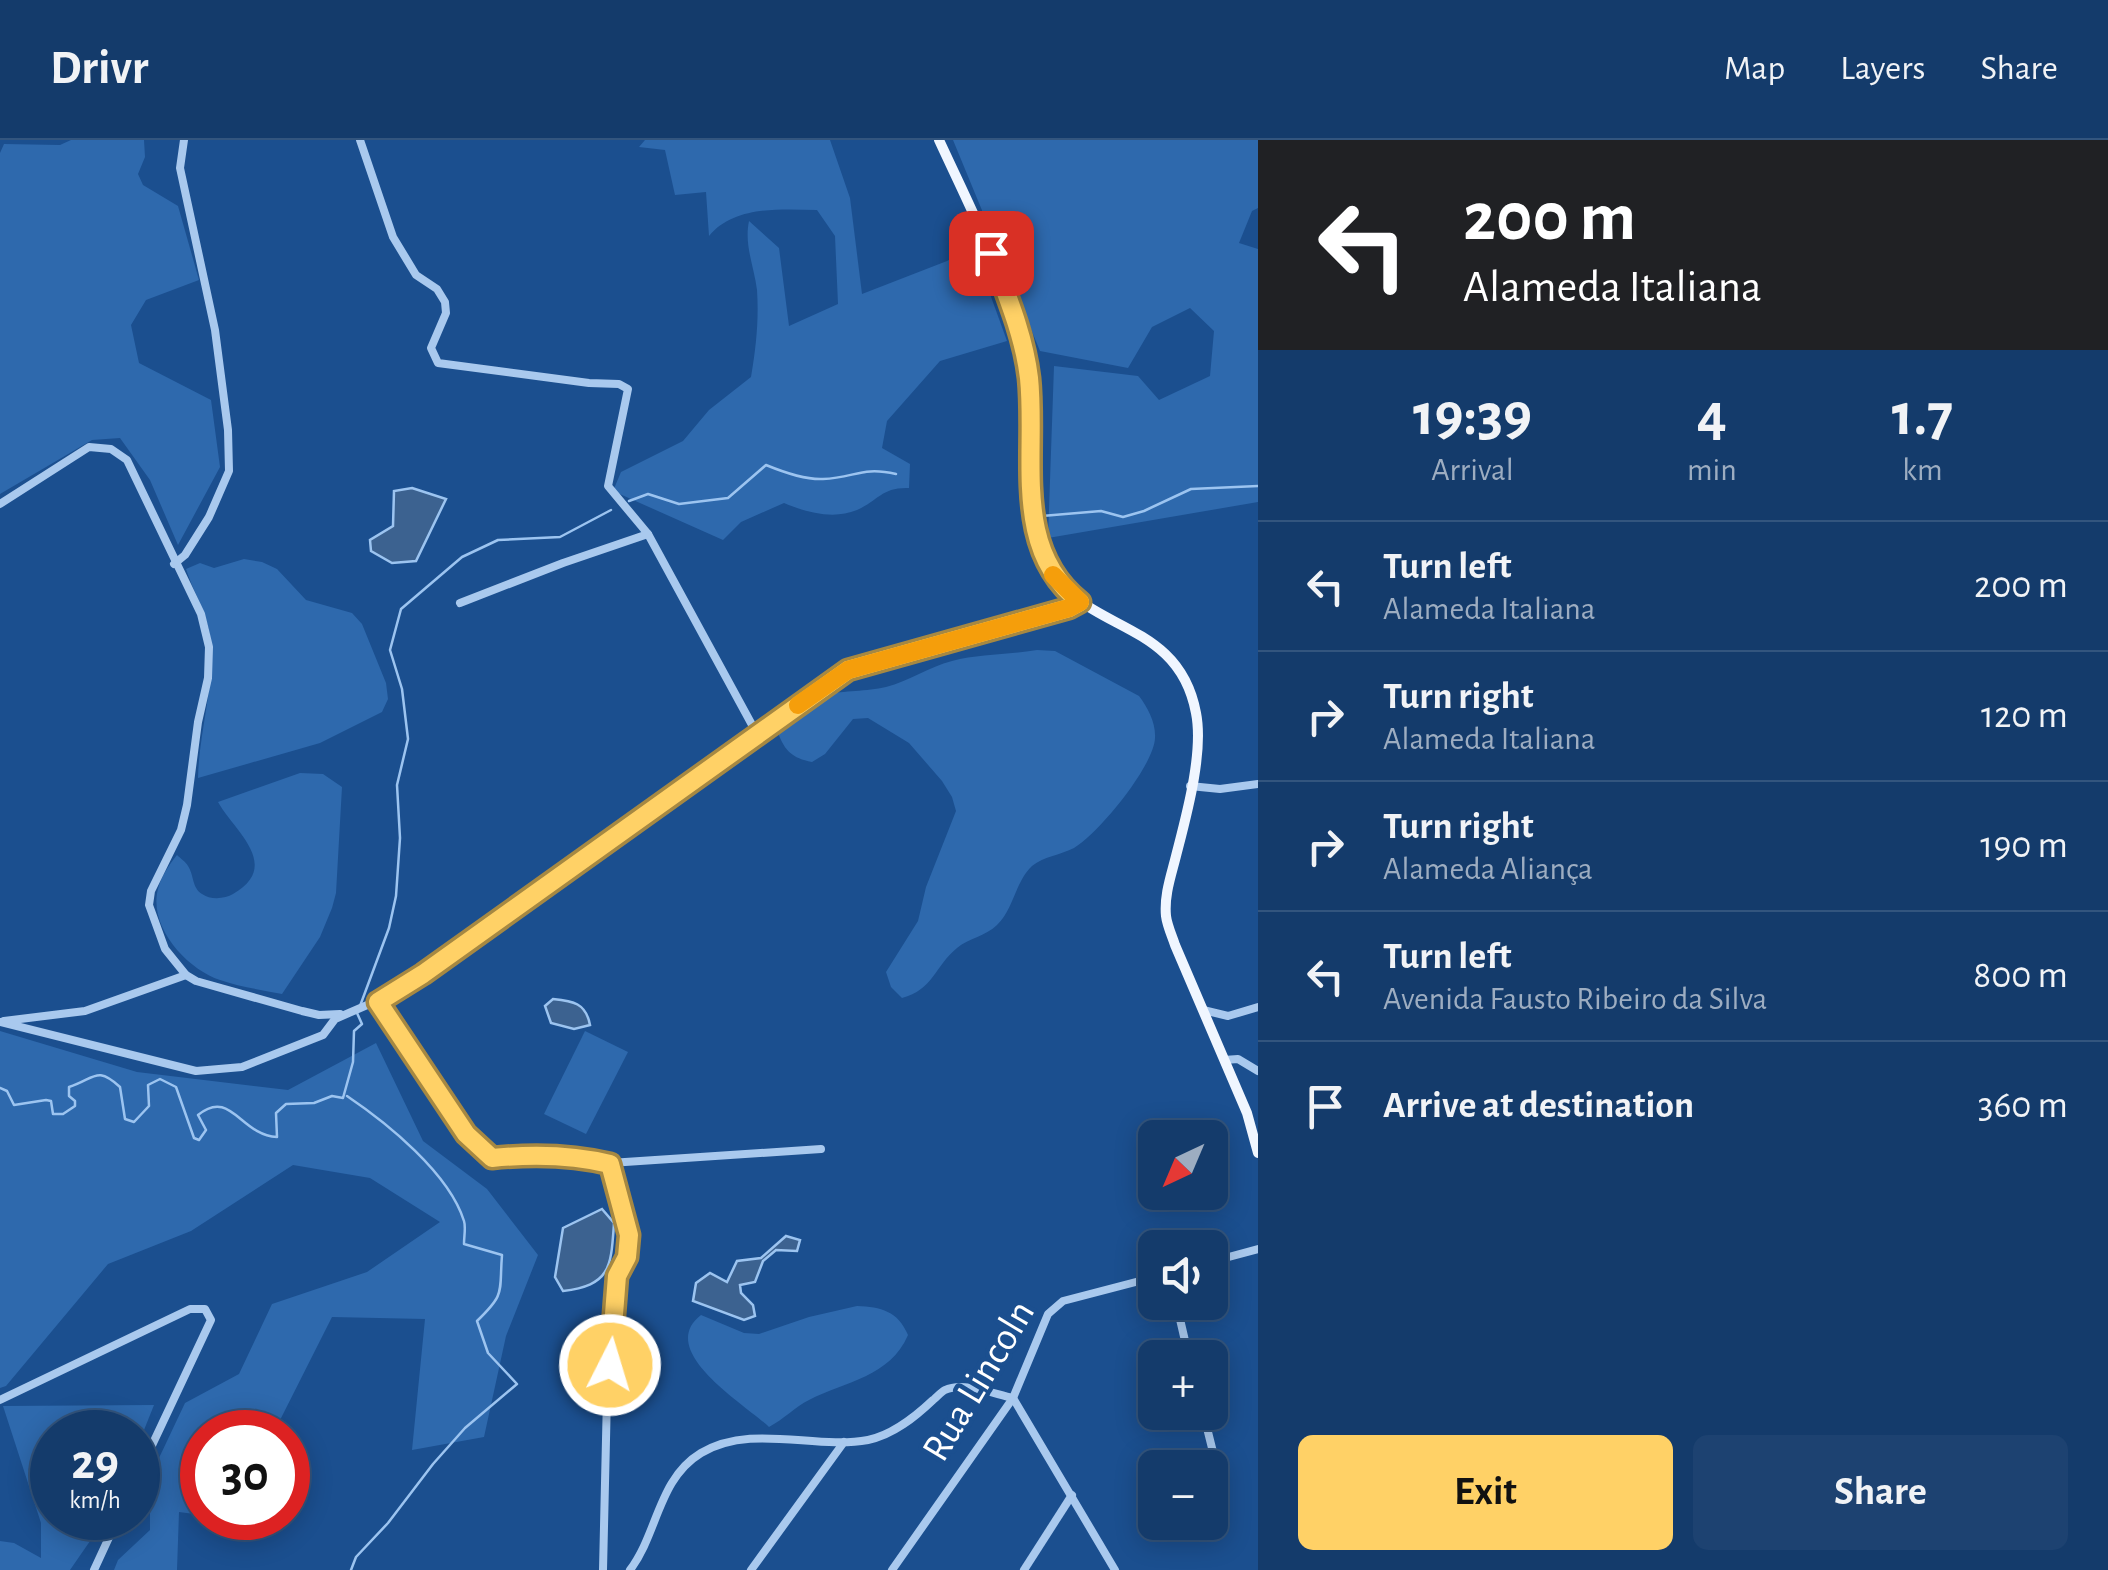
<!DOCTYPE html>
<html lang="en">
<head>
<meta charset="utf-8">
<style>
  :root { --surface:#143b6b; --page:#1d4271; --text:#f1f3f6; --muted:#9dadc1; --line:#33557e; --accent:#ffd166 }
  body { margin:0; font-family:"Alegreya Sans",sans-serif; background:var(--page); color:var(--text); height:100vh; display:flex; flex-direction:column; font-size:38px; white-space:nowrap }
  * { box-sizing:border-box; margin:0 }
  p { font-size:32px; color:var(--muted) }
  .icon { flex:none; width:55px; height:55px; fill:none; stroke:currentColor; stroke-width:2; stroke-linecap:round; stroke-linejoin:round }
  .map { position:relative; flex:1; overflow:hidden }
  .details { display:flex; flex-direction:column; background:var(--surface); width:850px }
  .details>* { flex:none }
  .guide { background:#202124; color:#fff; overflow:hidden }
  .needle { width:65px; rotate:224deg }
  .controls { position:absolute; left:1138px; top:980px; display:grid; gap:20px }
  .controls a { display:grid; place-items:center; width:90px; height:90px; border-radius:15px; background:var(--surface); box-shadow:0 5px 25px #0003,0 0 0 2px var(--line); font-size:50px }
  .speed { position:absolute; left:30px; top:1270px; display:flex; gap:20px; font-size:50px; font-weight:700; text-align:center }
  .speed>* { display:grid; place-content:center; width:130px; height:130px; border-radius:50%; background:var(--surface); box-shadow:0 5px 25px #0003,0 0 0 2px var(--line); line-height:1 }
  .speed small { font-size:25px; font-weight:400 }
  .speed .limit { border:15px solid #d22; background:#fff; color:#111 }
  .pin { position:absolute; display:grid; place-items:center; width:85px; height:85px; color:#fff; margin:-42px; border-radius:20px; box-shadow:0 5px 15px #0006 }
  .me { position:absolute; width:110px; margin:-55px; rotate:5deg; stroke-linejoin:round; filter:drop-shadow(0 0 8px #0008) }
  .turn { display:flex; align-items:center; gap:35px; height:210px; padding:0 40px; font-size:45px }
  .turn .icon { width:130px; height:130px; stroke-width:2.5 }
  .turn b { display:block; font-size:70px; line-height:85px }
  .eta { display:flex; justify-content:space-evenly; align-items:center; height:170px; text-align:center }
  .eta b { font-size:60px; font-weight:700; line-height:70px }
  .action { display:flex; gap:20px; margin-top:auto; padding:20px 40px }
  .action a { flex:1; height:115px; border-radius:15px; background:var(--accent); color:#111; font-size:40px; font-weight:700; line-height:115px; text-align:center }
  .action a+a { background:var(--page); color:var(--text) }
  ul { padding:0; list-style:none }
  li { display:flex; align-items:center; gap:30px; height:130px; padding:0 40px; border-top:2px solid var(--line) }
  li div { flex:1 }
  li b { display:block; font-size:38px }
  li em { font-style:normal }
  header { display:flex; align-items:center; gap:60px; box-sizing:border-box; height:140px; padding:0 50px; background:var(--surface); border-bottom:2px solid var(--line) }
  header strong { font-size:48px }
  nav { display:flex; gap:55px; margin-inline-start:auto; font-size:35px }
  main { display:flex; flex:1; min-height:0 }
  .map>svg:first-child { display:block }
</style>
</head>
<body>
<header>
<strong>Drivr</strong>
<nav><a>Map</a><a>Layers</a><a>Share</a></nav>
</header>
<main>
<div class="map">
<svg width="1258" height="1430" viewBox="0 0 1258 1430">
  <rect width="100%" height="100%" fill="#1b4f8f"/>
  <g fill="#2e69ad">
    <path d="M 71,0 L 144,0 L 145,17 L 138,34 L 143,45 L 178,66 L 199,140 L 146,160 L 131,185 L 139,223 L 211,260 L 220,327 L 178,405 L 150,340 L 120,298 L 92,300 L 0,354 L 0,13 L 4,4 L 60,5 Z"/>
    <path d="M 645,0 L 830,0 L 850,58 L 862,154 L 947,121 L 973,107 L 1007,201 L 940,221 L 887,281 L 882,308 L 910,324 L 909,348 C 882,347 879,360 857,370 C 833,380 806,372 784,363 L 741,382 L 723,400 L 613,351 L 621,332 L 683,301 L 709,270 L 751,237 C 756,207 759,180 757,150 C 754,126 744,105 749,81 L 779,108 L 789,186 L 838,164 L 835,96 L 817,70 C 779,69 734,66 709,96 L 706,52 L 675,55 L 665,10 L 639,7 Z"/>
    <path d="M 953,0 L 1258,0 L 1258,68 L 1252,71 L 1239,103 L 1258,109 L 1258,362 L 1048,398 L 1054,226 L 1138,236 L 1159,260 L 1210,236 L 1214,191 L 1190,168 L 1152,187 L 1128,228 L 1040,211 Z"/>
    <path d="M 244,419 L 262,422 L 277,429 L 306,460 L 352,473 L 362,484 L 386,543 L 388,559 L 382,572 L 320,603 L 198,638 C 199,590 216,543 210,496 C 207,474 193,451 186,429 L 200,423 L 214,428 Z"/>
    <path d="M 1037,510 L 1055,511 L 1139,556 C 1148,568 1156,583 1155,598 C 1154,626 1098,694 1074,708 C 1061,715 1044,716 1032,726 C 1015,742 1014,769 997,785 C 986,796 969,798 957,808 C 935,826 933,850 902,858 L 891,847 L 886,832 L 918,781 L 926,747 L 956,671 L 952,657 L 942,641 L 909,603 L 868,578 L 853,579 L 825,614 L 812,622 C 792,618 785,611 778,593 C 798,543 847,556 886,547 C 909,541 929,527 952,521 C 979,514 1009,515 1037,510 Z"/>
    <path d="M 300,633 L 323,634 L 342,647 L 336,753 L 332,768 L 320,797 L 282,854 C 262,850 240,847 220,840 C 187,829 148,787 158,749 C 161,737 169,725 177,715 C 181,719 186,722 188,726 C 194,735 192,748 202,754 C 210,760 225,759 233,754 C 283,725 233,690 218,662 Z"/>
    <path d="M 0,891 L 137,932 L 288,950 L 376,903 L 423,1001 L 487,1049 L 538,1115 L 506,1196 L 484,1297 L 412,1310 L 425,1179 L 332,1177 L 274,1292 L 202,1292 L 202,1375 L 179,1372 L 177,1430 L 114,1430 L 118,1420 L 150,1390 L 150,1337 L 185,1263 L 239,1234 L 272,1164 L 367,1132 L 440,1082 L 370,1038 L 293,1025 L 191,1091 L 108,1124 L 6,1246 L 0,1248 Z"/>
    <path d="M 585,891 L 628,912 L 586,994 L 544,974 Z"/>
    <path d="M 857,1166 C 881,1167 898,1171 908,1195 C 890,1237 846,1241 809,1260 C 795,1267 784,1279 769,1287 C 748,1266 654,1211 701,1175 L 744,1193 L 759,1194 L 809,1177 Z"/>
    <path d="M 154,1265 L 138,1305 L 138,1292 L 52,1292 L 52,1378 L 106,1378 L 70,1430 L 0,1430 L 0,1401 L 14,1403 L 41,1418 L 41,1383 L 3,1266 Z"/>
  </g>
  <g fill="#3c6290" stroke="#9cc4f0" stroke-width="2.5">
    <path d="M 412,348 L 446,359 L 416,421 L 392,423 L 371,411 L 370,400 L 393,386 L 394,351 Z"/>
    <path d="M 553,859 C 573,861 586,863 590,885 L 574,889 L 551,883 L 545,866 Z"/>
    <path d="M 602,1069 L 614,1083 C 611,1127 611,1145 563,1151 L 555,1137 L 563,1088 Z"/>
    <path d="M 786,1096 L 800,1100 L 797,1111 L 776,1110 L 763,1121 L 755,1142 L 740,1145 L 741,1153 L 753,1165 L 755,1176 L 744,1180 L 693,1161 L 696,1143 L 710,1133 L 727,1142 L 737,1121 L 761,1118 Z"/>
  </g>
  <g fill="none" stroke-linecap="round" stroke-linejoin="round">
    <g stroke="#9cc4f0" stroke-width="2.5">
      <path d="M 629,361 L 648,354 L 679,364 L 728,358 L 766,325 C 783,332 805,340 823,339 C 855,338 861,326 896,334"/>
      <path d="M 1042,376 L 1101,371 L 1123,377 L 1144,371 L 1191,349 L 1258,346"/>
      <path d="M 360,866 L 389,788 L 396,756 L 400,698 L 397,645 L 408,599 L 402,549 L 390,510 L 401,469 L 462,417 L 498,400 L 560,397 L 611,370"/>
      <path d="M 0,948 L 7,951 L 14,965 L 46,960 L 51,961 L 53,974 L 63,974 L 75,966 L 75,961 L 69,956 L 69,947 C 95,939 96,925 120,947 L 125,979 L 134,982 L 149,966 L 148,945 L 160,939 L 176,947 L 194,998 L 199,1000 L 206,990 L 198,975 C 231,948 240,995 277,997 L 276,973 L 286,964 L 314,963 L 332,956 L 343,958 L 353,922 L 354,891 L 362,884 L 357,873"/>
      <path d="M 347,956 C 387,983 449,1033 464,1081 C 466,1087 464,1096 464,1104 L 502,1115 C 499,1153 506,1153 477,1181 L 488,1213 L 517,1244 L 465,1288 L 433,1324 L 388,1383 L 356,1417 L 351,1430"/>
    </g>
    <g stroke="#a9c9ee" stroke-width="8">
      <path d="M 360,0 L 393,97 L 416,135 L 437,149 L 445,162 L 446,173 L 431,208 L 438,223 L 589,243 L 619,244 L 628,249 L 608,346 L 648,394 L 757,594"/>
      <path d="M 0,364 L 89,307 L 111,309 L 127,320 L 201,474 L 209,507 L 208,538 L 198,582 L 187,665 L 181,690 L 151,751 L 149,765 L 165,809 L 186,835 L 196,841 L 302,871 L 319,875 L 340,874"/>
      <path d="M 174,424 L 185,415 L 209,377 L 229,331 L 228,290 L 215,190 L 180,28 L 184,0"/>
      <path d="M 460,463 L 563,423 L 648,394"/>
      <path d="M 1190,646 L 1220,649 L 1258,644"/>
      <path d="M 378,862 L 466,994 L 492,1018 C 532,1014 570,1014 610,1023 L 821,1009"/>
      <path d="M 1203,870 L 1228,876 L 1258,867"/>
      <path d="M 4,881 L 85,871 L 186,835"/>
      <path d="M 0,882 L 196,931 L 242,927 L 323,895 L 335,879 L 395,853 L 848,530 L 1069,468 L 1081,462"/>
      <path d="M 1224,920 L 1238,919 L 1258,931"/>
      <path d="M 1210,1122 L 1258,1109"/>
      <path d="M 1176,1162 L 1189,1218"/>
      <path d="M 0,1260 L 190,1169 L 205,1169 L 211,1180 L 138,1335"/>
      <path d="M 1203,1272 L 1221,1344"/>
      <path d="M 94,1430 L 118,1378"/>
      <path d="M 603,1430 L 607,1256 L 617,1137 L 627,1117 L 629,1095 L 610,1023"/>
      <path d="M 630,1430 C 658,1393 658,1339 701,1313 C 752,1283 814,1310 868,1300 C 893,1295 915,1277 933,1260 C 935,1259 942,1251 945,1250 C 963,1241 994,1254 1013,1258 L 1115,1430"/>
      <path d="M 751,1430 L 844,1302"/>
      <path d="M 892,1430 L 1013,1258 L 1048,1174 L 1063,1161 L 1155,1137"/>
      <path d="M 1024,1430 L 1072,1355"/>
    </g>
    <path stroke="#f0f6ff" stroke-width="10" d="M 939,0 C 974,76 1014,151 1028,234 C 1037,293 1018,370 1046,423 C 1083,494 1178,477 1196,573 C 1204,613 1186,677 1176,716 C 1171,736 1164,755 1166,776 C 1167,785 1172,796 1175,805 L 1247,973 L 1258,1013"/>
  </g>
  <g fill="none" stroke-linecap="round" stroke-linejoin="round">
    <g stroke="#a68842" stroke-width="25">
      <path id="route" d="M 610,1225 L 617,1136 L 627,1117 L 629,1095 L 610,1024 C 570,1014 532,1014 492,1018 L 466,994 L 378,862 L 423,834 L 848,530 L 1069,468 L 1080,462 C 1011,408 1037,315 1029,238 C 1024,195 1006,153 991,113"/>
    </g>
    <use href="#route" stroke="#ffd166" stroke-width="18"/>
    <path stroke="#f59e0b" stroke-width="18" d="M 798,565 L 848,530 L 1069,468 L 1080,462 L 1053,435"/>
  </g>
  <g text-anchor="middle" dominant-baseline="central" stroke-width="9" stroke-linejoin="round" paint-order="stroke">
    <g font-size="40" fill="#fff" stroke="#1b4f8f">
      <text transform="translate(979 1241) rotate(-59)">Rua Lincoln</text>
    </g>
  </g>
</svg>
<div class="controls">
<a><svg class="needle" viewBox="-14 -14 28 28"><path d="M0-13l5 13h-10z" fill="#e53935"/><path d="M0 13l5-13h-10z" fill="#9dadc1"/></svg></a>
<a><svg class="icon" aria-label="sound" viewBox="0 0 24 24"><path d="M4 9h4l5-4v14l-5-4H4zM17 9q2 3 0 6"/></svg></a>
<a>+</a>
<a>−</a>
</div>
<div class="speed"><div>29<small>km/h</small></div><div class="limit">30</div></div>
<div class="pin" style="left:991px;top:113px;background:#d93025"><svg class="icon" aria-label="arrive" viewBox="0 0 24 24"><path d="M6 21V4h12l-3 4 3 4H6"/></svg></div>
<svg class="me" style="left:610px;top:1225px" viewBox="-20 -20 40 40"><circle r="17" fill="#ffd166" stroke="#fff" stroke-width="3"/><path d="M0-11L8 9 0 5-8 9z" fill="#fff"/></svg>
</div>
<section class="details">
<div class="guide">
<div class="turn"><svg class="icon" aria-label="left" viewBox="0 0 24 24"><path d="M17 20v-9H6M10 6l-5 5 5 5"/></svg><div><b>200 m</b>Alameda Italiana</div></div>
</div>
<div class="eta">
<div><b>19:39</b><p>Arrival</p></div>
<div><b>4</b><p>min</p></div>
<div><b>1.7</b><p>km</p></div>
</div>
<ul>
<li><svg class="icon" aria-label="left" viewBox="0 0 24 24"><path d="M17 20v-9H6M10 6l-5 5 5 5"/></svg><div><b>Turn left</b><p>Alameda Italiana</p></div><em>200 m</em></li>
<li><svg class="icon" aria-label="right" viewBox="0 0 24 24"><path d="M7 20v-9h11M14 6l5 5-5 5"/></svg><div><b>Turn right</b><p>Alameda Italiana</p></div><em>120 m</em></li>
<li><svg class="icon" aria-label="right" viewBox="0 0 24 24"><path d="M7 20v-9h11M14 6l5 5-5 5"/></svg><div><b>Turn right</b><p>Alameda Aliança</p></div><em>190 m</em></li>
<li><svg class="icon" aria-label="left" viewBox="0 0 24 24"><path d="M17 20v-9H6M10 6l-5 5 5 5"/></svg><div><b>Turn left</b><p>Avenida Fausto Ribeiro da Silva</p></div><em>800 m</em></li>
<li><svg class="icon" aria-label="arrive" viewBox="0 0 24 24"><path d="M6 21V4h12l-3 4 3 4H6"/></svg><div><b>Arrive at destination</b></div><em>360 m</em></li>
</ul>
<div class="action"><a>Exit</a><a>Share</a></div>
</section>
</main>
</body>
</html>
